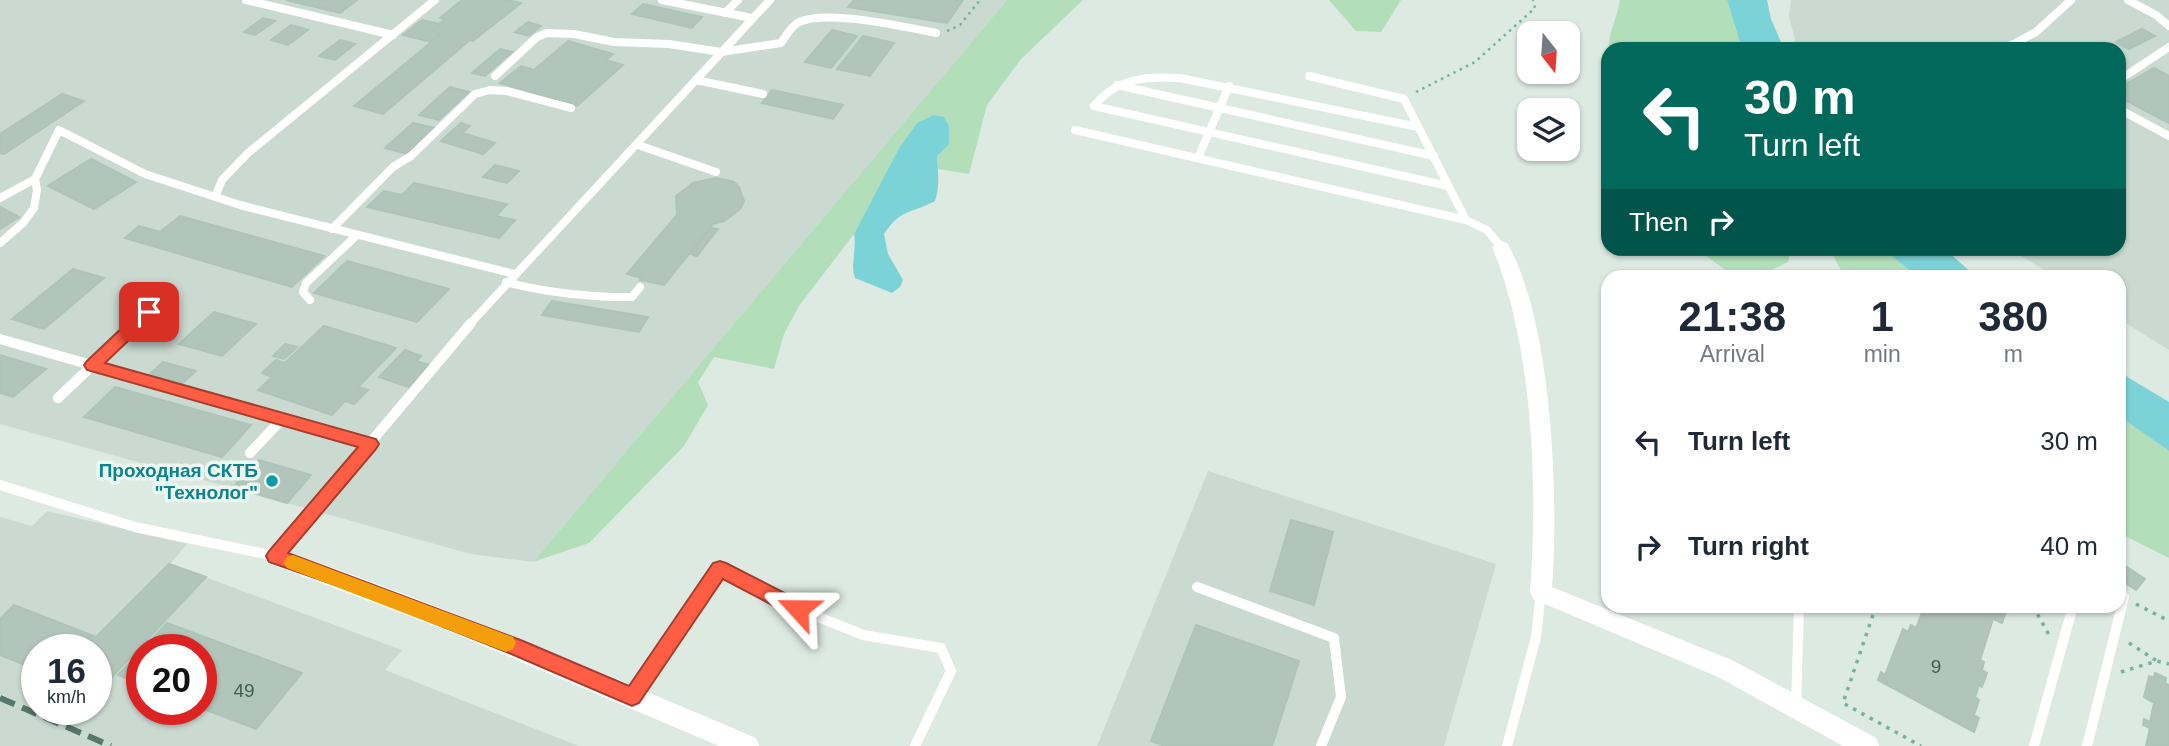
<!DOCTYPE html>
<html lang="en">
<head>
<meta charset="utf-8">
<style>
  :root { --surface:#fff; --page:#f2f2f3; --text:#1f2937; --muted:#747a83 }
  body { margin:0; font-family:Helvetica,sans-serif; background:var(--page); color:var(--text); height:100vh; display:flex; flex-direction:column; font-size:26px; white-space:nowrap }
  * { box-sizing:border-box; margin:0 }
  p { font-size:23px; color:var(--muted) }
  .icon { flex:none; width:38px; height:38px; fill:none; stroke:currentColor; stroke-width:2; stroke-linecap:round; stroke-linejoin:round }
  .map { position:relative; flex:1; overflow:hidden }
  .panel { position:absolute; left:1601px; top:270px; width:525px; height:343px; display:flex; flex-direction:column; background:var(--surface); border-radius:21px; box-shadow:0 2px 5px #0004 }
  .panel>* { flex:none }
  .top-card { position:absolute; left:1601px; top:42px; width:525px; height:214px; border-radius:21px; box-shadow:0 2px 5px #0004; background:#00695c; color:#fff; overflow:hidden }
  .needle { width:46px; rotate:163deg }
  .controls { position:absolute; left:1517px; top:21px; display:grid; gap:14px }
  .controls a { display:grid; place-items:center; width:63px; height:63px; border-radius:14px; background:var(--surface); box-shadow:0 2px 5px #0004; font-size:35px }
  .speed { position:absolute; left:21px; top:634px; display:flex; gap:14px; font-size:35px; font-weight:700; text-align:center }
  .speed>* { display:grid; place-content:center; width:91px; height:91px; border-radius:50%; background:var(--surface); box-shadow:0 2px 5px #0004; line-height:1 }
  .speed small { font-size:18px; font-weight:400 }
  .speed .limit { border:10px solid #d22; background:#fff; color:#111 }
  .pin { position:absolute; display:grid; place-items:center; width:60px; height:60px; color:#fff; margin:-30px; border-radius:14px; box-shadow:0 4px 10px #0006 }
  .me { position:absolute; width:77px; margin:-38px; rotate:294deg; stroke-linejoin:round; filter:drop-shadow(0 0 5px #0008) }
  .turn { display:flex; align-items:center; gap:24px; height:147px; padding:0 28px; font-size:32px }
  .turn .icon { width:91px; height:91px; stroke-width:2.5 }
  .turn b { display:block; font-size:49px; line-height:60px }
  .then { display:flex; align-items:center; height:66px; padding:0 28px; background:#0003; gap:14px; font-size:26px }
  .eta { display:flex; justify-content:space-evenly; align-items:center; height:119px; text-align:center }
  .eta b { font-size:42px; font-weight:800; line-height:49px }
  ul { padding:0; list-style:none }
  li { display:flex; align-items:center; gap:21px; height:105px; padding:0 28px }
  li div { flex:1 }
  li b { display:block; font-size:26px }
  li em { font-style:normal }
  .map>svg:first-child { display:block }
</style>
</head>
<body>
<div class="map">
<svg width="2169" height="746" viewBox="0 0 2169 746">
  <rect width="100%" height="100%" fill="#dceae2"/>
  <g fill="#cadad1" fill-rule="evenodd">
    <path d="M 0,0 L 1007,0 L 533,562 L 471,554 L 0,424 Z"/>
    <path d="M 1791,0 L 2169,0 L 2169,350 L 2119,319 L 2119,276 L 2054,276 L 2010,249 L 2119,248 L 2119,49 L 1797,49 L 1789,16 Z"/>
    <path d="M 1208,471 L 1496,564 L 1444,746 L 1097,746 Z"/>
    <path d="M 47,511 L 187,544 L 170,564 L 402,650 L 385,670 L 579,746 L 0,746 L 0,517 L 32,526 ZM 37,649 L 96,649 L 96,709 L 37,709 ZM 142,649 L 201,649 L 201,709 L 142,709 Z"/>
  </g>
  <g fill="#b2dfb9">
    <path d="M 1007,0 L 1083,0 L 1021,59 L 987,105 L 969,174 L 938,169 L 937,156 L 949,143 L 949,126 L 917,123 L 899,148 L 854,234 L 799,306 L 784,334 L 774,369 L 714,357 L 698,382 L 708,405 L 684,446 L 589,543 L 533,562 Z"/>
    <path d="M 1329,0 L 1401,0 L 1381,32 L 1356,31 Z"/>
    <path d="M 1620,0 L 1727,0 L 1742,49 L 1609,49 C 1607,38 1618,15 1620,0 Z"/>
    <path d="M 1697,249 L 1791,249 L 1788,262 C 1739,287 1738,279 1697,249 Z"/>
    <path d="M 1830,249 L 1883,249 L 1917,276 L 1844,276 Z"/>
    <path d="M 2119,416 L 2169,451 L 2169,558 L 2119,533 Z"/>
  </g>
  <g fill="#7cd3d7">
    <path d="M 1727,0 L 1767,0 L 1771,19 L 1784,49 L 1742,49 Z"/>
    <path d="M 934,115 L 944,117 L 949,126 L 949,144 L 937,156 C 938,172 940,186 935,201 C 911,214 901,208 884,234 L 888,254 L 903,280 L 900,287 L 892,293 L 855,278 C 850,264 857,248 854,234 L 899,148 L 917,123 Z"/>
    <path d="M 1883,249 L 1945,249 L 1975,276 L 1917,276 Z"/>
    <path d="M 2119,372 L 2169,402 L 2169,451 L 2119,416 Z"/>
  </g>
  <g fill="#b1c5bb" stroke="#aec4b9" stroke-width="2">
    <path d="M 286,0 L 357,0 L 340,13 Z"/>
    <path d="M 462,0 L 507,0 L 521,3 L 473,41 L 470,40 L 383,114 L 354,106 L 441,34 L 431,31 L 445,19 L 440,18 Z"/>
    <path d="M 854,0 L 963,0 L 947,23 L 848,7 Z"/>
    <path d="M 643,4 L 702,17 L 692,28 L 632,14 Z"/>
    <path d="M 263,18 L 275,21 L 255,35 L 244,32 Z"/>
    <path d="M 422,20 L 440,24 L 431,31 L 441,34 L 431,42 L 403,35 Z"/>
    <path d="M 528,22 L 541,26 L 529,36 L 515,32 Z"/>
    <path d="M 291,25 L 308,30 L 288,45 L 271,40 Z"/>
    <path d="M 2142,29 L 2155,36 L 2129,49 L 2116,42 Z"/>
    <path d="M 832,30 L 857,36 L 831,68 L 805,62 Z"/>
    <path d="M 863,36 L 894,43 L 870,76 L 837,69 Z"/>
    <path d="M 340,40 L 355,44 L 335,60 L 319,56 Z"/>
    <path d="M 568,41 L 613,54 L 606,60 L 623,65 L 577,106 L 500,83 L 521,66 L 534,70 Z"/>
    <path d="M 500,49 L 512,52 L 485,76 L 472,73 Z"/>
    <path d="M 2154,68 L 2169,76 L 2169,123 L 2119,97 L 2119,88 Z"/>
    <path d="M 450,87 L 469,92 L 439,120 L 419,115 Z"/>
    <path d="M 772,90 L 843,105 L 833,119 L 762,103 Z"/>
    <path d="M 62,94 L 84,101 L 4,154 L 0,153 L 0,134 Z"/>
    <path d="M 413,123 L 435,128 L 407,154 L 385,148 Z"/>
    <path d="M 461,123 L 470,126 L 462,133 L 495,143 L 483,154 L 441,141 Z"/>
    <path d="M 91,159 L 136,182 L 94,209 L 48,186 Z"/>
    <path d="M 495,165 L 519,171 L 507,183 L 483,177 Z"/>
    <path d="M 716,178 L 734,182 L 739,187 L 744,201 L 740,209 L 724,221 L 713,224 L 664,285 L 640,280 L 642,278 L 627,274 L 677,215 L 676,196 L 693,183 Z"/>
    <path d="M 414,183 L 507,204 L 496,216 L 515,220 L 499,238 L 367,207 L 384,191 L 402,195 Z"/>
    <path d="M 0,207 L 19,217 L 0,229 Z"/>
    <path d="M 180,216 L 324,256 L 292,287 L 125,238 L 139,226 L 160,232 Z"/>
    <path d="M 711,228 L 718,229 L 697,256 L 690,254 Z"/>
    <path d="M 347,261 L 449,289 L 417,322 L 314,293 Z"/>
    <path d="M 73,269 L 104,278 L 44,329 L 12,319 Z"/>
    <path d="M 552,301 L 648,317 L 639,332 L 542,315 Z"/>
    <path d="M 214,312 L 256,324 L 222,356 L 179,344 Z"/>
    <path d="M 324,326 L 396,348 L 358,387 L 368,390 L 354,404 L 345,401 L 332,415 L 258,390 L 272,377 L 262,373 L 276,360 L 285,363 Z"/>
    <path d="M 285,344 L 297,347 L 284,359 L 273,356 Z"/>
    <path d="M 405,350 L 421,356 L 416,361 L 430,365 L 409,387 L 379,377 Z"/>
    <path d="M 0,355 L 46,369 L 13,397 L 0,393 Z"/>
    <path d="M 163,362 L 196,371 L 183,383 L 150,374 Z"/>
    <path d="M 115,387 L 251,425 L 222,457 L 84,417 Z"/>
    <path d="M 259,460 L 311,475 L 287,503 L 233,487 Z"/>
    <path d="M 1291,520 L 1333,532 L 1314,605 L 1270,591 Z"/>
    <path d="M 169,564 L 206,577 L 96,694 L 96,649 L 37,649 L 37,670 L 0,655 L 0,619 L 14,605 L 96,637 Z"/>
    <path d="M 2124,565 L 2145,579 L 2136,590 L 2119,579 L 2119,570 Z"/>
    <path d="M 1918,606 L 2008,606 L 2002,623 L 1993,619 L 1980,660 L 1984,662 L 1982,670 L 1987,673 L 1982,687 L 1979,685 L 1975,697 L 1979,700 L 1974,715 L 1979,718 L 1974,732 L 1878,680 L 1881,672 L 1885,675 L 1903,629 L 1908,632 L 1911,625 L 1916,628 L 1923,610 Z"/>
    <path d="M 167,623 L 302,673 L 256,729 L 201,708 L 201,649 L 143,649 Z"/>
    <path d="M 1196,625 L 1299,661 L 1272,746 L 1165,746 L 1151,741 Z"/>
    <path d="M 142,650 L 142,685 L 118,675 Z"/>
    <path d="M 2155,673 L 2166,678 L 2165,683 L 2169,685 L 2169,746 L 2146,746 L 2150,728 L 2143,725 L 2144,719 L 2150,722 L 2154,703 L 2144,697 L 2149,676 L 2154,678 Z"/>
  </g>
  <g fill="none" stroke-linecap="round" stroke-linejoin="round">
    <g stroke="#78b299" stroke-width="2.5" stroke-dasharray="2.5 4.5" stroke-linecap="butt">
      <path d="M 947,31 L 960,25 L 980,0"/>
      <path d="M 1416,92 L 1475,62 L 1535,8 L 1533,0"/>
    </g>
    <g stroke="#78b299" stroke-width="3.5" stroke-dasharray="3.5 6" stroke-linecap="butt">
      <path d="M 2136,604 L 2169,621"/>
      <path d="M 1876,606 L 1843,703 L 1921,746"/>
      <path d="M 2033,606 L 2049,635"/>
      <path d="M 2129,643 L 2157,661"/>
      <path d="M 2121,672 L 2157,661 L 2169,664"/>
    </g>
    <g stroke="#fff" stroke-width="8">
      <path d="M 246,0 L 393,35"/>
      <path d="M 662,0 L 752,18"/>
      <path d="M 2128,0 L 2156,15 L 2169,26"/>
      <path d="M 725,13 L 738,0"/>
      <path d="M 2006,48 L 2036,32 L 2071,0"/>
      <path d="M 495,76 L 537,37 L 547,33 L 574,34 L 614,42 L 669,44 L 721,52 L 781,43 C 786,36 791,26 799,22 C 828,9 904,27 936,33"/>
      <path d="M 1309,76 L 1404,99 L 1466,220"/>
      <path d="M 696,80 L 763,94"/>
      <path d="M 2119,80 L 2169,47"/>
      <path d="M 1117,85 L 1434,156"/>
      <path d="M 2119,109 L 2169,136"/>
      <path d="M 1418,127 L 1180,78 C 1145,76 1117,78 1094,106 L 1448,186"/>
      <path d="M 1075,130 L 1466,220 L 1487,230 L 1501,247"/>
      <path d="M 638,145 L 716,172"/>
      <path d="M 1198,158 L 1229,86"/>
      <path d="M 215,197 L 222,180 L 248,153 L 435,0"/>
      <path d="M 0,198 L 35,179"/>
      <path d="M 332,229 L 393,167 L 411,156 L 475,94 L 490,90 L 507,91 L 571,108"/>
      <path d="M 0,243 L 23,223 L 34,208 L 37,190 L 35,179 L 59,130 L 145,174 L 240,205 L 514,274"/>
      <path d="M 506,282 C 548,293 589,297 632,297 L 640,287"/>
      <path d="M 310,300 L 303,292 L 306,283 L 357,235"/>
      <path d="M 135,325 L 167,294"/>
      <path d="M 469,325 L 770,0"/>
    </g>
    <g stroke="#fff" stroke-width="10">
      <path d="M 0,339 L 370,444"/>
      <path d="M 58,398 L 137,323"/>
      <path d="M 250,453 L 282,419"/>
      <path d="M 0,485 L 135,527 L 275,556 L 471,323"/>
      <path d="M 1197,587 L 1334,638 L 1341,697 L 1321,746"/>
      <path d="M 632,697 L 720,569 L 776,600 L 863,635 L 941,648 L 951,671 L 915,746"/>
      <path d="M 1796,707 L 1799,606"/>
      <path d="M 1507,746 L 1536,637 L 1541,592"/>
      <path d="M 2034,746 L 2073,606"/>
      <path d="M 2087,746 L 2124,597 L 2119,589"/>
    </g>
    <g fill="#fff" fill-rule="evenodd">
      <path d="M 1501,241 L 1507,243 C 1552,320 1559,497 1552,587 L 1734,661 L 1876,738 L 1879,746 L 1843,746 L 1718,677 L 1533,599 L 1530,592 C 1538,487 1533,344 1492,247 Z"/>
      <path d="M 275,547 C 438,604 597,670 756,738 L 759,746 L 719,746 L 446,630 L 267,563 L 264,556 L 267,549 Z"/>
    </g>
    <path stroke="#56776b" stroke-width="6" stroke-dasharray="16 8" stroke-linecap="butt" d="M 0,698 L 111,746"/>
  </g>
  <path fill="#ff5e45" stroke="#a63d2d" stroke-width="2" d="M 149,306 L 156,312 L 154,316 L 105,363 L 376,439 L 379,444 L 376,449 L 288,553 L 523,641 L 629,686 L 713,563 L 720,561 L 726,563 L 804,603 L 807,609 L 804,615 L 798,617 L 791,615 L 723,579 L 639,703 L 632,706 L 509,653 L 361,594 L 269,562 L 266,556 L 269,551 L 358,447 L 87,370 L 84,365 L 87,361 L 143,308 Z"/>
  <path fill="#f59e0b" d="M 293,555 L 513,637 L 516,643 L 513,649 L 506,652 L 287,568 L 284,563 L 287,557 Z"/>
  <circle fill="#0f9aa8" stroke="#ecf7f0" stroke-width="2.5" cx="272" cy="481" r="7"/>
  <g text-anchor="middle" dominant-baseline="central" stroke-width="7" stroke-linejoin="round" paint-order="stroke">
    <g font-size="19" font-weight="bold" fill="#0d838f" stroke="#ecf7f0" text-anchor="end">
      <text x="258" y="470">Проходная СКТБ<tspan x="258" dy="22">"Технолог"</tspan></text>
    </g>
    <g font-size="19" fill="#415e52">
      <text x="1936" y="666">9</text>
      <text x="244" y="690">49</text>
    </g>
  </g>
</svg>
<div class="controls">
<a><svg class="needle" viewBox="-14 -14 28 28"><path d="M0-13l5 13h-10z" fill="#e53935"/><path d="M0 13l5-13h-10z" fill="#747a83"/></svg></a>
<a><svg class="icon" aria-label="layers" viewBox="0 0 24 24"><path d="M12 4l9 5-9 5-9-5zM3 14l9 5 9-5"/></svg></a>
</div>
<div class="speed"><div>16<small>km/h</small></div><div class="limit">20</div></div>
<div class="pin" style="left:149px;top:312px;background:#d93025"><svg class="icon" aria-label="arrive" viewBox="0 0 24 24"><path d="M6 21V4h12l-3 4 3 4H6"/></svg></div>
<svg class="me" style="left:798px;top:609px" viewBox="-20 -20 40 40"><path d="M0-17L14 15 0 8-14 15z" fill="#ff5e45" stroke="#fff" stroke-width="4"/></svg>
<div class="top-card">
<div class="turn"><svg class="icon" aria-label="left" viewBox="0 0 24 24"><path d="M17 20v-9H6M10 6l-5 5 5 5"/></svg><div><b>30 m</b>Turn left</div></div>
<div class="then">Then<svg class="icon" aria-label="right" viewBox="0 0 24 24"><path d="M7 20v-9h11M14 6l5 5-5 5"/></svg></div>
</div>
<section class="panel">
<div class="eta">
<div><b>21:38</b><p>Arrival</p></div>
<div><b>1</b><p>min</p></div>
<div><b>380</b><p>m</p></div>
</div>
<ul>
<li><svg class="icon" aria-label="left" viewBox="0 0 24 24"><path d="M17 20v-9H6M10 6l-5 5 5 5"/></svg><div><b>Turn left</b></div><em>30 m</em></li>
<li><svg class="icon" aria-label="right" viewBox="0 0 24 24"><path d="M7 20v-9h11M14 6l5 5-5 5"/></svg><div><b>Turn right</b></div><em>40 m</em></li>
</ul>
</section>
</div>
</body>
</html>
